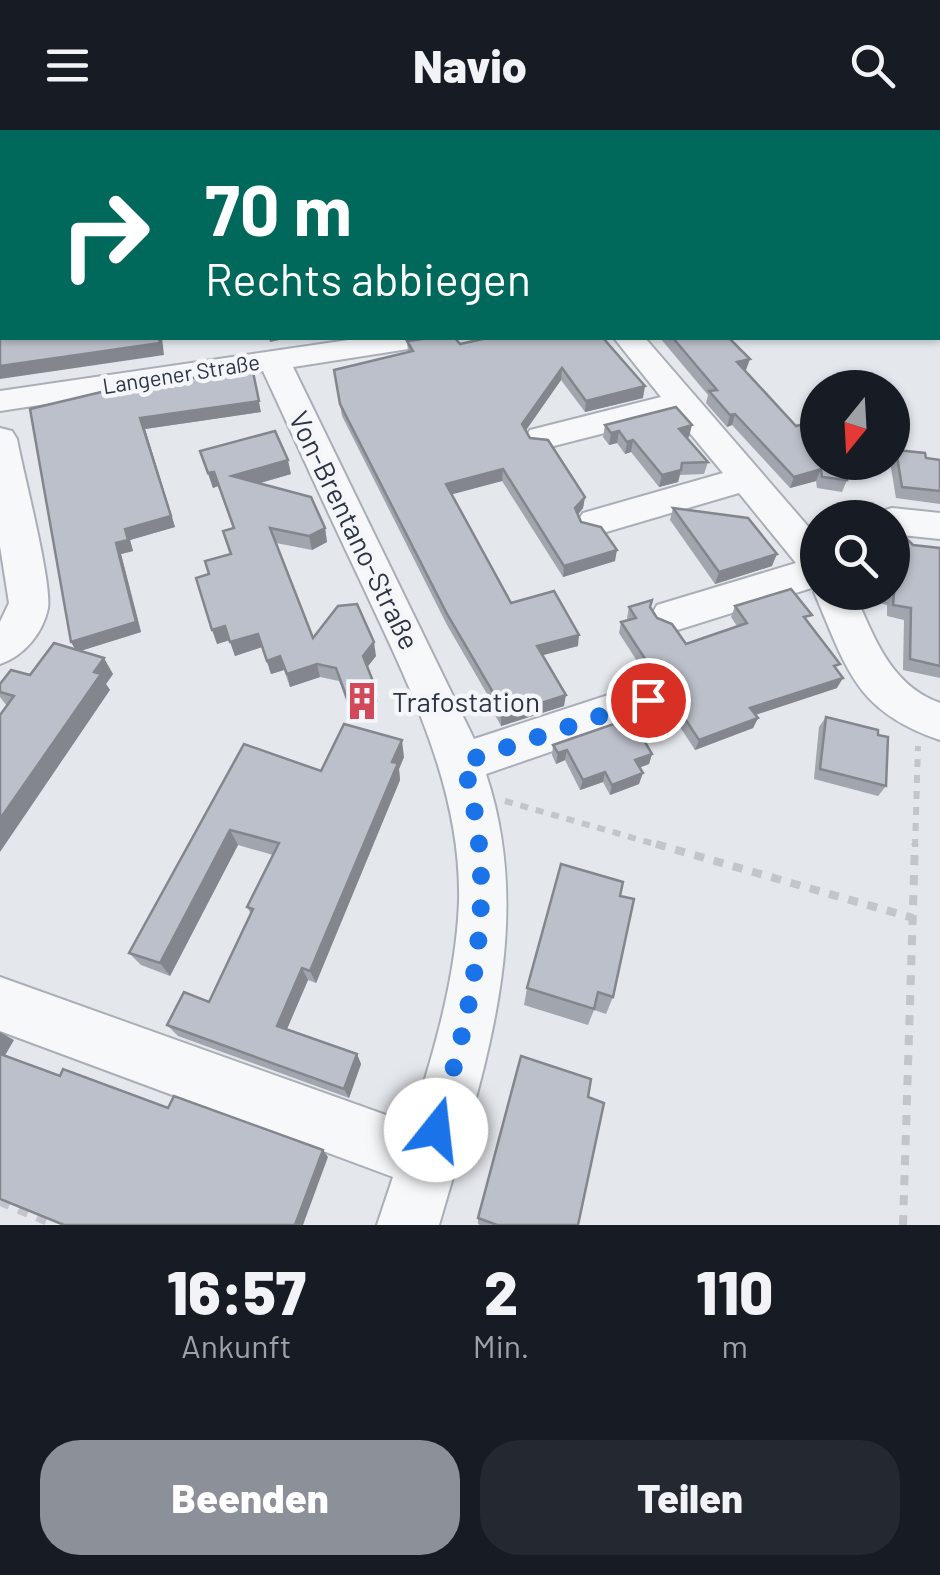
<!DOCTYPE html>
<html lang="de">
<head>
<meta charset="utf-8">
<style>
  :root { --surface:#171b24; --page:#242831; --text:#f1f3f6; --muted:#9ea1a6; --accent:#8c9099 }
  body { margin:0; font-family:Barlow,sans-serif; background:var(--page); color:var(--text); height:100vh; display:flex; flex-direction:column; font-size:38px; white-space:nowrap }
  * { box-sizing:border-box; margin:0 }
  p { font-size:32px; color:var(--muted) }
  .icon { flex:none; width:55px; height:55px; fill:none; stroke:currentColor; stroke-width:2; stroke-linecap:round; stroke-linejoin:round }
  .map { position:relative; height:1095px; overflow:hidden }
  .sheet { display:flex; flex-direction:column; background:var(--surface); flex:1 }
  .sheet>* { flex:none }
  .banner { position:absolute; left:0px; top:0px; width:940px; height:210px; box-shadow:0 2px 8px #0004; background:#00695c; color:#fff; overflow:hidden }
  .needle { width:65px; rotate:198deg }
  .controls { position:absolute; left:800px; top:240px; display:grid; gap:20px }
  .controls a { display:grid; place-items:center; width:110px; height:110px; border-radius:50%; background:var(--surface); box-shadow:0 2px 8px #0004; font-size:50px }
  .pin { position:absolute; display:grid; place-items:center; width:85px; height:85px; color:#fff; margin:-42px; border:5px solid #fff; border-radius:50%; box-shadow:0 2px 10px #0007 }
  .me { position:absolute; width:110px; margin:-55px; rotate:16deg; stroke-linejoin:round; filter:drop-shadow(0 0 8px #0008) }
  .turn { display:flex; align-items:center; gap:35px; height:210px; padding:0 40px; font-size:45px }
  .turn .icon { width:130px; height:130px; stroke-width:2.5 }
  .turn b { display:block; font-size:70px; line-height:85px }
  .eta { display:flex; justify-content:space-evenly; align-items:center; height:170px; text-align:center }
  .eta b { font-size:60px; font-weight:800; line-height:70px }
  .button { display:flex; gap:20px; margin-top:auto; padding:20px 40px }
  .button a { flex:1; height:115px; border-radius:40px; background:var(--accent); color:#fff; font-size:40px; font-weight:800; line-height:115px; text-align:center }
  .button a+a { background:var(--page); color:var(--text) }
  header { display:flex; justify-content:space-between; align-items:center; height:130px; padding:0 40px; background:var(--surface); font-size:45px; font-weight:800 }
  .map>svg:first-child { display:block }
</style>
</head>
<body>
<header><svg class="icon" aria-label="menu" viewBox="0 0 24 24"><path d="M4 6h16M4 12h16M4 18h16"/></svg>Navio<svg class="icon" aria-label="search" viewBox="0 0 24 24"><circle cx="10" cy="10" r="6"/><path d="M15 15l6 6"/></svg></header>
<div class="map">
<svg width="940" height="1095" viewBox="0 0 940 1095">
  <rect width="100%" height="100%" fill="#e4e7ec"/>
  <path fill="#c9d6c5" d="M 283,0 L 940,0 L 940,114 L 938,2 Z"/>
  <g fill="none" stroke-linecap="round" stroke-linejoin="round">
    <g stroke="#a9aeb7" stroke-width="4">
      <g id="minor">
        <path d="M 0,48 L 2,49 L 2,64 L 0,64 Z"/>
        <rect x="938" y="119" width="2" height="16"/>
        <path d="M 362,208 L 436,208 L 432,215 L 421,217 L 293,237 L 474,609 L 648,552 L 663,557 L 670,570 L 663,583 L 486,644 C 537,797 482,947 439,1095 L 377,1095 L 393,1047 L 0,901 L 0,847 L 411,994 C 434,922 456,848 459,772 C 462,657 406,549 359,448 C 326,379 295,310 263,241 L 0,281 L 0,261 Z"/>
        <path d="M 614,208 L 645,208 L 818,408 L 818,456 L 671,502 L 657,497 L 651,486 L 657,475 L 796,433 L 739,363 L 596,405 L 583,401 L 577,392 L 583,383 L 723,343 L 675,285 L 542,319 L 530,316 L 525,308 L 530,300 L 661,267 Z"/>
        <path d="M 0,298 L 12,301 L 17,309 C 23,342 52,452 48,478 C 43,503 24,526 0,534 L 0,492 L 9,473 L 0,416 Z"/>
        <path d="M 892,378 L 940,383 L 940,409 L 892,404 L 892,388 L 876,388 L 879,382 Z"/>
        <path d="M 818,456 L 818,462 L 854,462 C 874,507 890,555 940,573 L 940,610 C 855,581 847,539 814,462 Z"/>
      </g>
    </g>
    <path stroke="#c2c5cb" stroke-width="4" stroke-dasharray="5 5" stroke-linecap="butt" d="M 469,0 L 473,2"/>
    <g stroke="#c2c5cb" stroke-width="6" stroke-dasharray="8 8" stroke-linecap="butt">
      <path d="M 505,671 L 665,717"/>
      <path d="M 915,717 L 918,616"/>
    </g>
    <g stroke="#c2c5cb" stroke-width="8" stroke-dasharray="10 10" stroke-linecap="butt">
      <path d="M 656,714 L 913,788"/>
      <path d="M 0,1072 L 55,1095"/>
      <path d="M 903,1095 L 915,714"/>
    </g>
    <use href="#minor" fill="#f7f8fa" fill-rule="evenodd"/>
  </g>
  <g fill="#a1a5ae">
    <path d="M 487,208 L 643,268 L 585,282 L 561,250 L 526,300 L 530,308 L 585,367 L 583,378 L 578,384 L 581,392 L 615,431 L 563,447 L 502,351 L 451,364 L 511,473 L 578,516 L 542,525 L 564,576 L 501,596 L 490,576 L 490,569 L 447,495 L 342,286 L 334,240 L 408,222 L 407,211 L 460,214 Z"/>
    <path d="M 660,208 L 729,208 L 745,241 L 847,350 L 842,362 L 817,358 L 816,351 L 790,358 L 732,295 L 727,297 L 706,273 L 708,265 Z"/>
    <path d="M 200,250 L 261,282 L 145,299 L 175,397 L 130,410 L 133,421 L 121,424 L 141,502 L 80,521 L 113,544 L 106,554 L 110,560 L 7,576 L 0,567 L 0,554 L 30,545 L 75,519 L 71,512 L 30,279 L 164,252 Z"/>
    <path d="M 605,295 L 689,307 L 687,308 L 708,332 L 704,344 L 680,345 L 678,352 L 659,357 L 631,322 L 625,324 L 617,313 L 609,315 L 603,307 Z"/>
    <path d="M 896,320 L 926,328 L 940,330 L 940,374 L 896,368 L 890,332 L 892,332 L 892,327 Z"/>
    <path d="M 200,321 L 291,344 L 260,353 L 325,398 L 327,412 L 312,420 L 276,413 L 313,508 L 376,526 L 367,537 L 378,572 L 350,581 L 339,551 L 320,547 L 290,557 L 284,540 L 271,544 L 262,517 L 235,526 L 230,510 L 217,514 L 209,444 L 230,424 L 233,398 L 218,356 L 213,358 Z"/>
    <path d="M 673,378 L 772,436 L 715,454 L 670,390 Z"/>
    <path d="M 913,415 L 940,418 L 940,548 L 903,540 L 904,490 L 887,486 L 887,475 L 879,473 L 878,462 L 892,462 Z"/>
    <path d="M 735,476 L 808,493 L 837,540 L 837,558 L 755,585 L 758,588 L 753,598 L 695,620 L 669,580 L 673,568 L 666,555 L 648,548 L 619,503 L 621,492 L 628,490 L 627,488 L 629,477 L 650,477 L 657,488 L 686,514 L 737,496 L 731,487 Z"/>
    <path d="M 826,587 L 878,605 L 886,656 L 878,666 L 814,649 L 819,597 Z"/>
    <path d="M 244,614 L 321,641 L 404,627 L 399,639 L 400,650 L 316,853 L 308,850 L 287,899 L 357,924 L 361,934 L 349,968 L 178,906 L 167,895 L 209,872 L 251,784 L 247,777 L 273,725 L 238,715 L 170,846 L 141,835 L 129,823 Z"/>
    <path d="M 553,615 L 652,624 L 649,634 L 639,638 L 639,654 L 610,665 L 603,652 L 580,660 L 565,630 L 556,634 L 552,625 Z"/>
    <path d="M 620,766 L 613,867 L 606,884 L 594,880 L 588,895 L 524,875 L 527,858 Z"/>
    <path d="M 478,1088 L 578,1095 L 480,1095 L 478,1094 Z"/>
  </g>
  <g fill="#83868d">
    <path d="M 159,208 L 162,208 L 164,225 L 0,249 L 0,236 Z"/>
    <path d="M 269,208 L 289,208 L 270,212 Z"/>
    <path d="M 750,229 L 746,240 L 734,243 L 737,232 Z"/>
    <path d="M 562,238 L 561,250 L 522,306 L 522,294 Z"/>
    <path d="M 253,242 L 261,282 L 145,299 L 175,397 L 130,410 L 133,421 L 121,424 L 141,502 L 77,522 L 71,512 L 116,413 L 125,399 L 140,288 Z"/>
    <path d="M 645,256 L 643,268 L 585,282 L 586,271 Z"/>
    <path d="M 735,284 L 732,295 L 727,297 L 730,285 Z"/>
    <path d="M 692,295 L 689,307 L 676,311 L 679,299 Z"/>
    <path d="M 619,301 L 617,313 L 609,315 L 611,303 Z"/>
    <path d="M 633,310 L 631,322 L 625,324 L 627,312 Z"/>
    <path d="M 288,330 L 291,344 L 236,360 L 232,346 Z"/>
    <path d="M 503,339 L 502,351 L 446,366 L 446,354 Z"/>
    <path d="M 821,339 L 816,351 L 790,358 L 794,347 Z"/>
    <path d="M 681,340 L 678,352 L 659,357 L 662,345 Z"/>
    <path d="M 214,342 L 218,356 L 213,358 L 208,343 Z"/>
    <path d="M 585,367 L 583,378 L 574,390 L 575,378 Z"/>
    <path d="M 325,398 L 327,412 L 312,420 L 309,406 Z"/>
    <path d="M 617,420 L 615,431 L 563,447 L 564,436 Z"/>
    <path d="M 777,424 L 772,436 L 715,454 L 719,442 Z"/>
    <path d="M 225,496 L 230,510 L 217,514 L 212,500 Z"/>
    <path d="M 258,504 L 262,517 L 235,526 L 230,512 Z"/>
    <path d="M 579,505 L 578,516 L 536,527 L 537,516 Z"/>
    <path d="M 374,512 L 376,526 L 365,540 L 363,526 Z"/>
    <path d="M 280,526 L 284,540 L 271,544 L 267,531 Z"/>
    <path d="M 104,528 L 113,544 L 106,554 L 110,560 L 0,722 L 0,689 Z"/>
    <path d="M 317,534 L 320,547 L 290,557 L 287,544 Z"/>
    <path d="M 843,548 L 837,558 L 746,588 L 750,578 Z"/>
    <path d="M 376,559 L 378,572 L 350,581 L 347,568 Z"/>
    <path d="M 566,565 L 564,576 L 501,596 L 501,586 Z"/>
    <path d="M 758,588 L 753,598 L 695,620 L 699,610 Z"/>
    <path d="M 402,610 L 404,627 L 399,639 L 400,650 L 316,853 L 310,841 Z"/>
    <path d="M 567,620 L 565,630 L 556,634 L 558,623 Z"/>
    <path d="M 652,624 L 649,634 L 632,640 L 635,630 Z"/>
    <path d="M 605,642 L 603,652 L 580,660 L 583,650 Z"/>
    <path d="M 643,643 L 639,654 L 610,665 L 612,655 Z"/>
    <path d="M 230,700 L 238,715 L 170,846 L 160,833 Z"/>
    <path d="M 302,838 L 308,850 L 284,906 L 277,896 Z"/>
    <path d="M 0,902 L 14,910 L 3,929 L 0,927 Z"/>
    <path d="M 357,924 L 361,934 L 349,968 L 344,959 Z"/>
    <path d="M 323,1020 L 328,1027 L 303,1095 L 295,1095 Z"/>
  </g>
  <g fill="#bbc0ca" stroke="#83868d" stroke-width="2.5">
    <path d="M 103,0 L 126,0 L 126,2 L 84,2 Z"/>
    <path d="M 151,0 L 231,0 L 232,2 L 153,2 Z"/>
    <path d="M 2,199 L 2,208 L 159,208 L 160,213 L 0,236 L 0,200 Z"/>
    <path d="M 430,208 L 455,208 L 460,214 L 487,208 L 603,208 L 645,256 L 586,271 L 562,238 L 522,294 L 530,308 L 548,310 L 585,367 L 575,378 L 581,392 L 601,397 L 617,420 L 564,436 L 503,339 L 446,354 L 511,473 L 554,461 L 579,505 L 537,516 L 566,565 L 501,586 L 491,565 L 494,564 L 447,484 L 340,274 L 334,240 L 413,221 L 407,211 Z"/>
    <path d="M 673,208 L 729,208 L 750,229 L 737,232 L 796,296 L 818,291 L 818,332 L 846,332 L 847,350 L 822,347 L 821,339 L 794,347 L 735,284 L 730,285 L 709,261 L 717,260 Z"/>
    <path d="M 253,242 L 259,271 L 140,288 L 171,386 L 125,399 L 128,410 L 116,413 L 136,492 L 71,512 L 30,279 L 156,249 L 163,248 L 163,252 L 200,247 L 200,250 Z"/>
    <path d="M 676,277 L 692,295 L 679,299 L 708,332 L 682,333 L 681,340 L 662,345 L 633,310 L 627,312 L 619,301 L 611,303 L 605,295 Z"/>
    <path d="M 275,301 L 288,330 L 232,346 L 311,367 L 325,398 L 309,406 L 270,398 L 313,508 L 338,476 L 357,474 L 374,512 L 363,526 L 376,559 L 347,568 L 336,538 L 317,534 L 287,544 L 280,526 L 267,531 L 258,504 L 230,512 L 225,496 L 212,500 L 196,448 L 209,444 L 205,431 L 231,424 L 223,401 L 234,398 L 214,342 L 208,343 L 200,321 Z"/>
    <path d="M 896,320 L 925,323 L 926,328 L 940,330 L 940,361 L 902,357 Z"/>
    <path d="M 673,378 L 748,388 L 777,424 L 719,442 Z"/>
    <path d="M 892,407 L 907,409 L 913,415 L 940,418 L 940,536 L 910,529 L 911,478 L 893,475 L 894,463 L 890,462 L 892,462 Z"/>
    <path d="M 791,459 L 812,485 L 804,487 L 840,534 L 834,536 L 843,548 L 750,578 L 758,588 L 699,610 L 672,569 L 677,558 L 670,545 L 651,538 L 621,492 L 636,488 L 629,477 L 652,470 L 650,477 L 657,488 L 672,494 L 686,514 L 747,493 L 735,476 Z"/>
    <path d="M 54,513 L 104,528 L 94,542 L 101,544 L 0,689 L 0,585 L 14,566 L 0,562 L 0,554 L 11,540 L 30,545 Z"/>
    <path d="M 826,587 L 878,600 L 878,605 L 888,607 L 886,656 L 820,639 Z"/>
    <path d="M 631,588 L 652,624 L 635,630 L 643,643 L 612,655 L 605,642 L 583,650 L 567,620 L 558,623 L 553,615 Z"/>
    <path d="M 344,594 L 402,610 L 392,632 L 398,633 L 310,841 L 302,838 L 277,896 L 357,924 L 344,959 L 167,895 L 184,862 L 209,872 L 253,779 L 247,777 L 279,713 L 230,700 L 160,833 L 129,823 L 244,614 L 321,641 Z"/>
    <path d="M 561,734 L 623,752 L 620,766 L 634,769 L 613,867 L 598,862 L 594,879 L 527,858 Z"/>
    <path d="M 0,924 L 60,946 L 63,939 L 168,978 L 174,966 L 323,1020 L 295,1095 L 64,1095 L 0,1069 Z"/>
    <path d="M 521,926 L 591,949 L 588,967 L 604,973 L 578,1095 L 497,1095 L 478,1088 Z"/>
  </g>
  <g fill="none" stroke-linecap="round" stroke-linejoin="round">
    <path stroke="#1a73e8" stroke-width="18" stroke-dasharray="0 32.4" d="M 436,1000 C 473,875 501,761 463,632 L 648,570"/>
  </g>
  <defs>
    <g id="building-bare" transform="scale(3)"><path d="M-4-6H4V6H1V3H-1V6H-4ZM-2.5-4.3h1.7v1.8h-1.7ZM.8-4.3h1.7v1.8H.8ZM-2.5-1h1.7V.8h-1.7ZM.8-1h1.7V.8H.8Z" fill="#d1495b" stroke="#f4f6f9" stroke-width="2.5" paint-order="stroke"/></g>
  </defs>
  <g fill-rule="evenodd">
    <use href="#building-bare" x="362" y="571"/>
  </g>
  <g text-anchor="middle" dominant-baseline="central" stroke-width="9" stroke-linejoin="round" paint-order="stroke">
    <g font-size="22" fill="#2b3445" stroke="#f4f6f9">
      <text transform="translate(181 243) rotate(-9)">Langener Straße</text>
    </g>
    <g font-size="28" fill="#2b3445" stroke="#f4f6f9">
      <text transform="translate(355 400) rotate(64)">Von-Brentano-Straße</text>
    </g>
    <g font-size="28" fill="#2b3445" stroke="#f4f6f9" text-anchor="start">
      <text x="392" y="571">Trafostation</text>
    </g>
  </g>
</svg>
<div class="controls">
<a><svg class="needle" viewBox="-14 -14 28 28"><path d="M0-13l5 13h-10z" fill="#e53935"/><path d="M0 13l5-13h-10z" fill="#9ea1a6"/></svg></a>
<a><svg class="icon" aria-label="search" viewBox="0 0 24 24"><circle cx="10" cy="10" r="6"/><path d="M15 15l6 6"/></svg></a>
</div>
<div class="pin" style="left:648px;top:570px;background:#d93025"><svg class="icon" aria-label="arrive" viewBox="0 0 24 24"><path d="M6 21V4h12l-3 4 3 4H6"/></svg></div>
<svg class="me" style="left:436px;top:1000px" viewBox="-20 -20 40 40"><circle r="19" fill="#fff"/><path d="M0-13L10 11 0 6-10 11z" fill="#1a73e8"/></svg>
<div class="banner">
<div class="turn"><svg class="icon" aria-label="right" viewBox="0 0 24 24"><path d="M7 20v-9h11M14 6l5 5-5 5"/></svg><div><b>70 m</b>Rechts abbiegen</div></div>
</div>
</div>
<section class="sheet">
<div class="eta">
<div><b>16:57</b><p>Ankunft</p></div>
<div><b>2</b><p>Min.</p></div>
<div><b>110</b><p>m</p></div>
</div>
<div class="button"><a>Beenden</a><a>Teilen</a></div>
</section>
</body>
</html>
